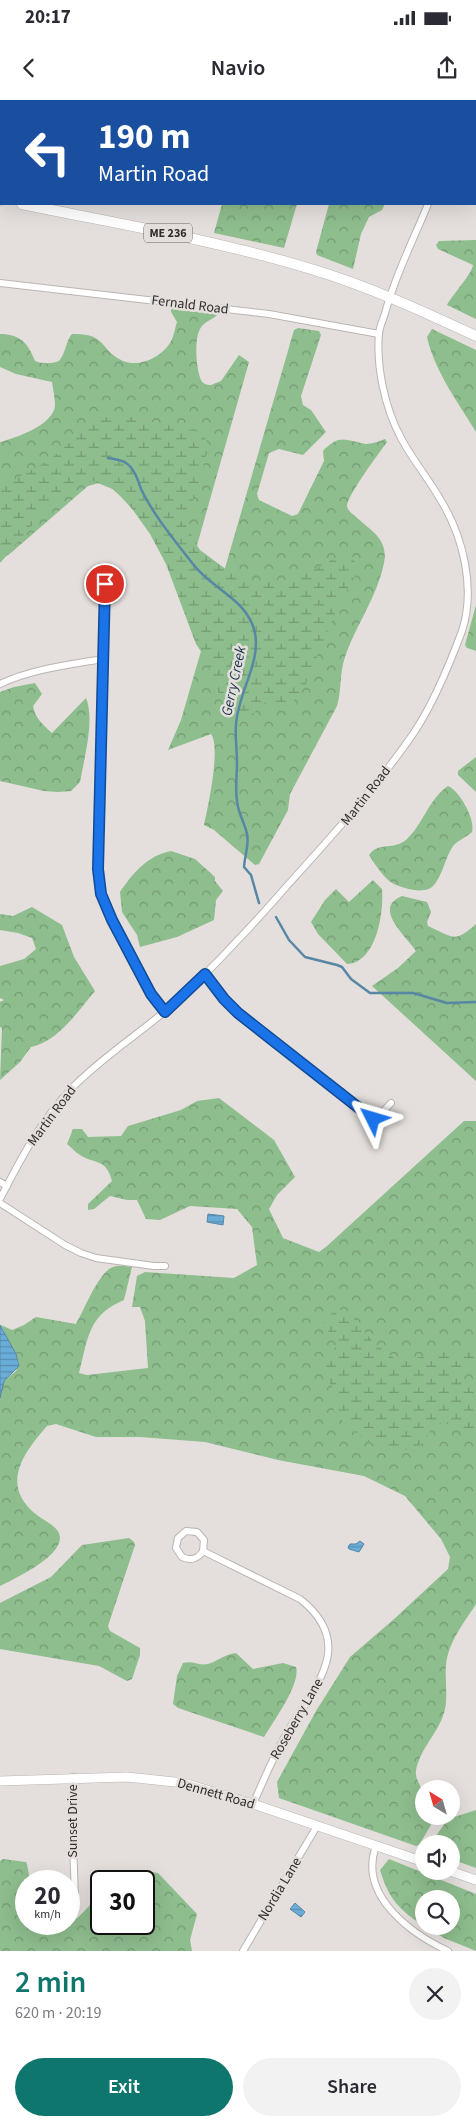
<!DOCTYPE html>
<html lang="en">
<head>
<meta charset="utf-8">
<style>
  :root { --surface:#fff; --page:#f2f2f3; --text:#2b2b33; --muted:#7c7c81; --accent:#0f766e }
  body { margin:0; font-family:"Source Sans 3",sans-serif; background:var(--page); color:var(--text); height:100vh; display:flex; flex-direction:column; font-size:19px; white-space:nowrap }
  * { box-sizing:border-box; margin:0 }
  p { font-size:16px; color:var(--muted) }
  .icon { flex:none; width:28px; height:28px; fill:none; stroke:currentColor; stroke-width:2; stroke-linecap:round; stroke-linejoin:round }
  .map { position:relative; height:1851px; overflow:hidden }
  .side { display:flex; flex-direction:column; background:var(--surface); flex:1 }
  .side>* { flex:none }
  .top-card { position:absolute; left:0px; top:0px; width:476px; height:105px; box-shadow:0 5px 20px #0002; background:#1a4fa0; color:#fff; overflow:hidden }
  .needle { width:32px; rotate:323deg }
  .controls { position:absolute; left:415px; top:1680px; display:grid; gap:10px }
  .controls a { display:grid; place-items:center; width:45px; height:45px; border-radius:50%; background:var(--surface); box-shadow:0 5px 20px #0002; font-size:25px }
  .speed { position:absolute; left:15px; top:1770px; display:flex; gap:10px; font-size:25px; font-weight:700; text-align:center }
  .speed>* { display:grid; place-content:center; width:65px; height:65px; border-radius:50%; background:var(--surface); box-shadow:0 5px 20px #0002; line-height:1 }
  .speed small { font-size:12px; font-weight:400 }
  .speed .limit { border:2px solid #111; border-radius:8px; background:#fff; color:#111 }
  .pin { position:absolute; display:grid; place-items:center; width:42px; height:42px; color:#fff; margin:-21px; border:2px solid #fff; border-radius:50%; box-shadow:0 1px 5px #0007 }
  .me { position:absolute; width:55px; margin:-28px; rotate:310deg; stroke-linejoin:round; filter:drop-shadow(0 0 4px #0008) }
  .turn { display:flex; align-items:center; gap:18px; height:105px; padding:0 15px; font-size:22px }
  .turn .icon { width:65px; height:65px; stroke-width:2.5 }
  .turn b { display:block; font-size:35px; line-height:42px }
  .round { display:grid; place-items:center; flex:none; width:52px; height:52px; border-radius:26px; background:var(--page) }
  .summary { display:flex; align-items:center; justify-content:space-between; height:85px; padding:0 15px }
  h1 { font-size:30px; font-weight:600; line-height:38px; color:var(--accent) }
  .cta { display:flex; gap:10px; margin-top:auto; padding:10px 15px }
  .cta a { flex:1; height:58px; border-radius:30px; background:var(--accent); color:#fff; font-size:20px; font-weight:600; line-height:58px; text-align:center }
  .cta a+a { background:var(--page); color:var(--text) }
  .status { display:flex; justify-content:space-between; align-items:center; height:35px; padding:0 25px; background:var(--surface); direction:ltr }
  .status svg { height:14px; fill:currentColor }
  header { display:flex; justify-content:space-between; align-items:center; height:65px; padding:0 15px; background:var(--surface); font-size:22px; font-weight:600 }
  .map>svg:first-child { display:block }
</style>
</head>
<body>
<div class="status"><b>20:17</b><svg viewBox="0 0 49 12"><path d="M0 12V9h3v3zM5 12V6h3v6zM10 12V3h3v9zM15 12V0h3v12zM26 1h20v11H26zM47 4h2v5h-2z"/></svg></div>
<header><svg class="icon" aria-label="back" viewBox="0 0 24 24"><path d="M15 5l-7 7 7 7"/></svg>Navio<svg class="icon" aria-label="share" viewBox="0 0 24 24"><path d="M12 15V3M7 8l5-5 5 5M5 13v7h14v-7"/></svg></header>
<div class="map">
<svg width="476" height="1851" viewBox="0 0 476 1851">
  <defs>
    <pattern id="forest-crowns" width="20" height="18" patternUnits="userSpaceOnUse" patternTransform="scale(1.25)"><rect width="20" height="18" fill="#8ebd8e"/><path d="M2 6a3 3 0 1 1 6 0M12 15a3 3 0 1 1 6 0" fill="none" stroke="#749a74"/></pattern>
    <pattern id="wetland-marsh" width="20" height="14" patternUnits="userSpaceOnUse" patternTransform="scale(1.25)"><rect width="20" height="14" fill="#8ebd8e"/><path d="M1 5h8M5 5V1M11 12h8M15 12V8" fill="none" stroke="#749a74"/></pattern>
    <pattern id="water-rules" width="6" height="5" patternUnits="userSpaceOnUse" patternTransform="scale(1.25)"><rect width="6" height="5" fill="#69add9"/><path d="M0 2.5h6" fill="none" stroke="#578db0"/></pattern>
  </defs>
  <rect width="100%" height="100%" fill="#e4dfdc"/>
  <g fill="url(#forest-crowns)">
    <path d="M 0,0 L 68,0 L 1,1 L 1,14 Z"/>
    <path d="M 103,0 L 325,0 L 104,1 Z"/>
    <path d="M 222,104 L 297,104 L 284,148 L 214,133 Z"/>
    <path d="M 329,104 L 385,104 L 382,110 L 369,117 L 361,134 L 353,169 L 317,155 L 316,152 Z"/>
    <path d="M 476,140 L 476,219 L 447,205 C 453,194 472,174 473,165 L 438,149 L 436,145 L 439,141 Z"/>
    <path d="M 171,209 L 218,214 C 213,220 204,221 200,229 C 194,240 196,269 201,280 C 203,284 207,285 211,285 L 221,281 L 239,255 L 249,262 L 188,477 L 126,401 L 110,387 L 99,383 L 88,386 L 12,452 L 0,461 L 0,342 C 16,338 53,325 55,306 C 55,298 53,289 52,282 L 16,274 L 0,267 L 0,234 C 20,234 28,243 35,261 C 43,264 51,264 59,261 C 66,253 66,240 72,234 C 107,233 99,249 121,260 C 138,269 163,257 171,241 C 174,236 175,228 177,222 L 171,212 Z"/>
    <path d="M 298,228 L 319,231 L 321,235 L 301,296 L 303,305 L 311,310 L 326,332 L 303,355 L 279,349 L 269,353 L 257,394 L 259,400 L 292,416 L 298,414 L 324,361 L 323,351 C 340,333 346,341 366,344 C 372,344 380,341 385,339 L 387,342 C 379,353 347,396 347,406 C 348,411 351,413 354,415 C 369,430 389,438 384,463 C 377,497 356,525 345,557 C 339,575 342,589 337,606 L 290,694 L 288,710 L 259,764 L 255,765 L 214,730 L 204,725 C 208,707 221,647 211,634 L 168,650 L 181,620 L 294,230 Z"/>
    <path d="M 432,229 L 476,250 L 476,332 C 458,302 435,272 427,237 Z"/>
    <path d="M 476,505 L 476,551 L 467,548 L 465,545 Z"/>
    <path d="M 35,583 L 42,594 L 33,606 C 35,618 43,625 52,633 L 86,598 C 95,620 84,659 80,682 L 71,691 L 58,692 L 44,691 L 0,681 L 0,592 L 14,587 Z"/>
    <path d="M 476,657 L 476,692 L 458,675 L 458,671 Z"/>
    <path d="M 448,686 C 459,690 476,720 472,732 C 467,737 458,740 453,746 C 445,758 443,774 434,785 C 426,795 405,789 394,784 C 384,779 375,764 369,755 C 379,741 394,751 407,739 C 423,724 429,699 448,686 Z"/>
    <path d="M 171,751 L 195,759 L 215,777 L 215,781 L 223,791 L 216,800 L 214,820 L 177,837 L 140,847 L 137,835 L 122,812 L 120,792 C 132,774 148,755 171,751 Z"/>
    <path d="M 373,780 L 382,789 C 384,811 377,863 347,864 L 318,834 L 311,822 L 325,800 L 336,789 L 349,802 Z"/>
    <path d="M 402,796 L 427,802 L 431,812 L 427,822 L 428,826 C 453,837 454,844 476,824 L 476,981 L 372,886 L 398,868 L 416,851 C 406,836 372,808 402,796 Z"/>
    <path d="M 32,807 L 62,825 L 74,857 L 95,891 C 77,912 59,941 31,947 L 20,962 L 0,980 L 2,928 L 0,927 L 0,902 L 4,900 L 0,898 L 0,866 L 24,859 L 36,849 L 32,838 L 18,833 L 0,830 L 0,814 L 13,816 Z"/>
    <path d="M 219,998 L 274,1040 L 295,1077 L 277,1095 L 269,1109 L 283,1138 L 319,1152 L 327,1146 L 464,1021 L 476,1021 L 476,1504 C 465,1521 451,1539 447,1558 C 443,1577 450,1598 443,1616 C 436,1635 419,1651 416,1671 C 415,1680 421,1685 423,1693 C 425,1700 424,1709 424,1716 L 427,1716 L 431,1725 L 419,1745 L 416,1746 L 279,1698 L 277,1682 L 316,1611 L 350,1557 L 393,1520 L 448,1469 L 450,1457 L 441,1439 L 405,1396 L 364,1376 L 278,1360 L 205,1342 L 140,1337 L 96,1337 L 56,1324 L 47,1326 C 26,1350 2,1381 30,1409 C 37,1417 52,1423 57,1430 C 74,1452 13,1479 0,1486 L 0,1298 L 4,1281 L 16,1271 L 19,1263 L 1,1225 L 12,1230 L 24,1225 L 36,1217 L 76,1224 C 84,1210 96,1179 109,1169 C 116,1164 125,1166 132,1167 L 124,1200 C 88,1215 88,1238 79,1273 L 87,1275 L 148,1268 L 145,1221 L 140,1207 L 132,1207 L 137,1176 L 145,1172 L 234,1178 L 257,1165 L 252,1127 L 237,1109 L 190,1106 L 160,1120 L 146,1119 L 137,1100 L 127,1100 L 110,1096 L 94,1109 L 88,1110 L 88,1104 L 112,1081 C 106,1058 96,1065 80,1055 C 75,1052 71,1047 67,1044 L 73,1029 L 82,1029 L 88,1037 L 121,1036 L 128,1026 L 181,1010 L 197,1001 Z"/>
    <path d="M 129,1438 L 134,1442 L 135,1445 L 108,1526 L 110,1531 L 140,1548 L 140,1555 L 132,1579 L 127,1581 L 99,1566 L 0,1549 L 0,1503 L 51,1477 L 82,1445 Z"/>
    <path d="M 236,1553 L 253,1569 L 283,1563 L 296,1567 C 301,1584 273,1622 264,1637 L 178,1608 L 173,1604 L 177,1576 L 183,1563 C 192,1560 200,1566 208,1564 C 218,1561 225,1554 236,1553 Z"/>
    <path d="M 476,1710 L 476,1768 L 451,1759 L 451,1744 L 430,1744 L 448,1719 Z"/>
    <path d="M 3,1759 L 26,1762 L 27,1764 L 30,1781 L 26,1781 L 26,1824 L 37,1824 C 54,1848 85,1811 97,1797 L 101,1795 L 101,1824 L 144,1824 L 144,1781 L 132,1781 L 152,1772 L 158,1773 L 197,1814 L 190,1840 L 192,1851 L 0,1851 L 0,1761 Z"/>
    <path d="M 389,1759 L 476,1794 L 476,1851 L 444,1838 L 424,1826 L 451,1826 L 451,1799 L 424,1799 L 424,1826 C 398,1809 389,1799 380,1770 Z"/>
  </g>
  <g fill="url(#wetland-marsh)">
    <path d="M 115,316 L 131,317 L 200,332 L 204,336 L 209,346 L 188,418 L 192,438 L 200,450 L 235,476 L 251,481 L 284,482 L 302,476 L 339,456 L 354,457 L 356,474 L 340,501 L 304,588 L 290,606 L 282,611 L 264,602 L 254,613 L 237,617 L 222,602 L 206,559 L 196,544 L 166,464 L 150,434 L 133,410 L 115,390 L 93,381 L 61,391 L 0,463 L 0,385 L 7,384 L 51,359 L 96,319 Z"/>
    <path d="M 337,1210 L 346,1210 L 374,1243 L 398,1261 L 410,1260 L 439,1251 L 460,1250 L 476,1241 L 476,1256 L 465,1264 L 460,1277 L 463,1283 L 476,1287 L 476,1306 L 472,1312 L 476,1317 L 476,1334 C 463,1333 458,1321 445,1322 C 427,1324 430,1340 418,1346 C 412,1349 398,1353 392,1352 C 375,1349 347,1327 336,1314 C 331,1309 336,1301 338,1296 L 321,1269 C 326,1260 335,1252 336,1243 L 323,1223 L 326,1217 Z"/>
  </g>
  <g fill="url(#water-rules)" stroke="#5887a5">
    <path d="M 208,1114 L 224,1116 L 223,1125 L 207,1122 Z"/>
    <path d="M 0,1225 L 16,1254 L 19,1266 L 4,1281 L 0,1298 Z"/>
    <path d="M 360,1441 L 364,1444 L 359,1452 L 349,1449 L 348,1447 L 350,1444 L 356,1444 Z"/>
    <path d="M 295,1803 L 305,1812 L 301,1817 L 290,1809 Z"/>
  </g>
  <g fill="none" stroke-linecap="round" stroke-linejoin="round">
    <g stroke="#5887a5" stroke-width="2.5">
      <path d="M 108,358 C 113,359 122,360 126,363 C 134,368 138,380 141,389 C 154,416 175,441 193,464 C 211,489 248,499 255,533 C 261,563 237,595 236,625 C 235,637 237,650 237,663 C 237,676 235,688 237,701 C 238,712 243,720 246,730 C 250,742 245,754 244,767 L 251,775 L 259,803"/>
      <path d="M 276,817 L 289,840 L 305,857 L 337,865 L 342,867 L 351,879 L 370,893 L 413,893 L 447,903 L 476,902"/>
    </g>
    <g stroke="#bab5b2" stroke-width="8">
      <g id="street">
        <path d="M 475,1 L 476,0"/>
        <path d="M 0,183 L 269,214 L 379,234"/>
        <path d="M 104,472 L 105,495 L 98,769 L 101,794 L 112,820 L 151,894 L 165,912"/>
        <path d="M 0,584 C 31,569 69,565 102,559"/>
        <path d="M 205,874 L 224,899 L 238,913 L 373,1019 L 377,1018 L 391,1003"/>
        <path d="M 0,1082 L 7,1086"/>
        <path d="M 0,1099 C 20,1060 41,1020 72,988 C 105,954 147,929 183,896 C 219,861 253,825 286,787 C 331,737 375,689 413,634 C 434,603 449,566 462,531 C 476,488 463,436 440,399 C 428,378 412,359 401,338 C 385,308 376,267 379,233 C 380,225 384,218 386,210 C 396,173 414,139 428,104"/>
        <path d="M 0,1103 L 65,1145 L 81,1153 L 96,1158 L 154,1166 L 165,1166"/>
        <path d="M 203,1451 C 198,1459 190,1461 182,1457 L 176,1448 L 178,1438 L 186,1431 L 197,1432 L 204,1440 L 203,1451 L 300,1499 C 357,1544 315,1586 288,1631 C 274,1654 264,1680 253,1704"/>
        <path d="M 73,1677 L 72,1719 L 75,1796"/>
        <path d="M 376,1746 C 358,1795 410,1833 448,1851"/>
        <path d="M 243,1851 L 317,1726"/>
      </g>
    </g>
    <g stroke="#bab5b2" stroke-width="10">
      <g id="secondary">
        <path d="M 0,1681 L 127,1677 L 184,1683 L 253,1704 L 424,1762"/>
        <path d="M 450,1771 L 476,1780"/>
      </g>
    </g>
    <g stroke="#bab5b2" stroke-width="11">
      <g id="primary">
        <path d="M 0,99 L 1,100"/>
        <path d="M 22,104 C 118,124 216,140 311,169 C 368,186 422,211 476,236"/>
      </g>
    </g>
    <use href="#street" stroke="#fff" stroke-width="6"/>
    <use href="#secondary" stroke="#fff" stroke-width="9"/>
    <use href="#primary" stroke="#fff" stroke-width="10"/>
  </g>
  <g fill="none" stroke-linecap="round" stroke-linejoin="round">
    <g stroke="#114b97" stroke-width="12">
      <path id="route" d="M 105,484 L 98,769 L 101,794 L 112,820 L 151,894 L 165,912 L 205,874 L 224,899 L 238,913 L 373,1019"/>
    </g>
    <use href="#route" stroke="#1a73e8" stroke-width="9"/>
  </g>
  <g text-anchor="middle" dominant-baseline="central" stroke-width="5" stroke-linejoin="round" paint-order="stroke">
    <rect fill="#e4dfdc" stroke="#666362" stroke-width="1" x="144" y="123.5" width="48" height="19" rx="4"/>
    <g font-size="12" font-weight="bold" fill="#302e2d">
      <text x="168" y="133">ME 236</text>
    </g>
    <g font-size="14" fill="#302e2d" stroke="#e4dfdc">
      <text transform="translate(190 205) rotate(7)">Fernald Road</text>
      <text transform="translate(366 696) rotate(-52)">Martin Road</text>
      <text transform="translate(52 1016) rotate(-53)">Martin Road</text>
      <text transform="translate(297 1619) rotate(-60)">Roseberry Lane</text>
      <text transform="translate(216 1694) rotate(16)">Dennett Road</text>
      <text transform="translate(73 1721) rotate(-90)">Sunset Drive</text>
      <text transform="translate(280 1789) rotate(-59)">Nordia Lane</text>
    </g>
    <g font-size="15" font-style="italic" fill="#173548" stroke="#e4dfdc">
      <text transform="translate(234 581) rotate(-78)">Gerry Creek</text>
    </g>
  </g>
</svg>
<div class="controls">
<a><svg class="needle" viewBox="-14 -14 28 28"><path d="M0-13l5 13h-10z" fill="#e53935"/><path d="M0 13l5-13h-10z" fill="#7c7c81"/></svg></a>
<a><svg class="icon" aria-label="sound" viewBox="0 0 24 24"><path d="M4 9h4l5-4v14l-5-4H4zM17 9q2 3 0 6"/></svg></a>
<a><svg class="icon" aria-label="search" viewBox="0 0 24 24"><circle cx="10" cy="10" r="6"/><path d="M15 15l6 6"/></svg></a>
</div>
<div class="speed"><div>20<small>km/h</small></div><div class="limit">30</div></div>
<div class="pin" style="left:105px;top:484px;background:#d93025"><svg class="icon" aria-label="arrive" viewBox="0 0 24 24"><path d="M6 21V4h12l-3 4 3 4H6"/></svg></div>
<svg class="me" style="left:373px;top:1019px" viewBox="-20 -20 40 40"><path d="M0-17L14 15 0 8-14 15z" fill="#1a73e8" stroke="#fff" stroke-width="4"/></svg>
<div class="top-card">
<div class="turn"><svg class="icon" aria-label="left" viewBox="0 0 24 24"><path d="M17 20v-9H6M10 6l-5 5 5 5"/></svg><div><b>190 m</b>Martin Road</div></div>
</div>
</div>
<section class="side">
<div class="summary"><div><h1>2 min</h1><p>620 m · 20:19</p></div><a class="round"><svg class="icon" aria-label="close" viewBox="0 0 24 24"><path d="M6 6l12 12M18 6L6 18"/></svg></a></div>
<div class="cta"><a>Exit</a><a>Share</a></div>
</section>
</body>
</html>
